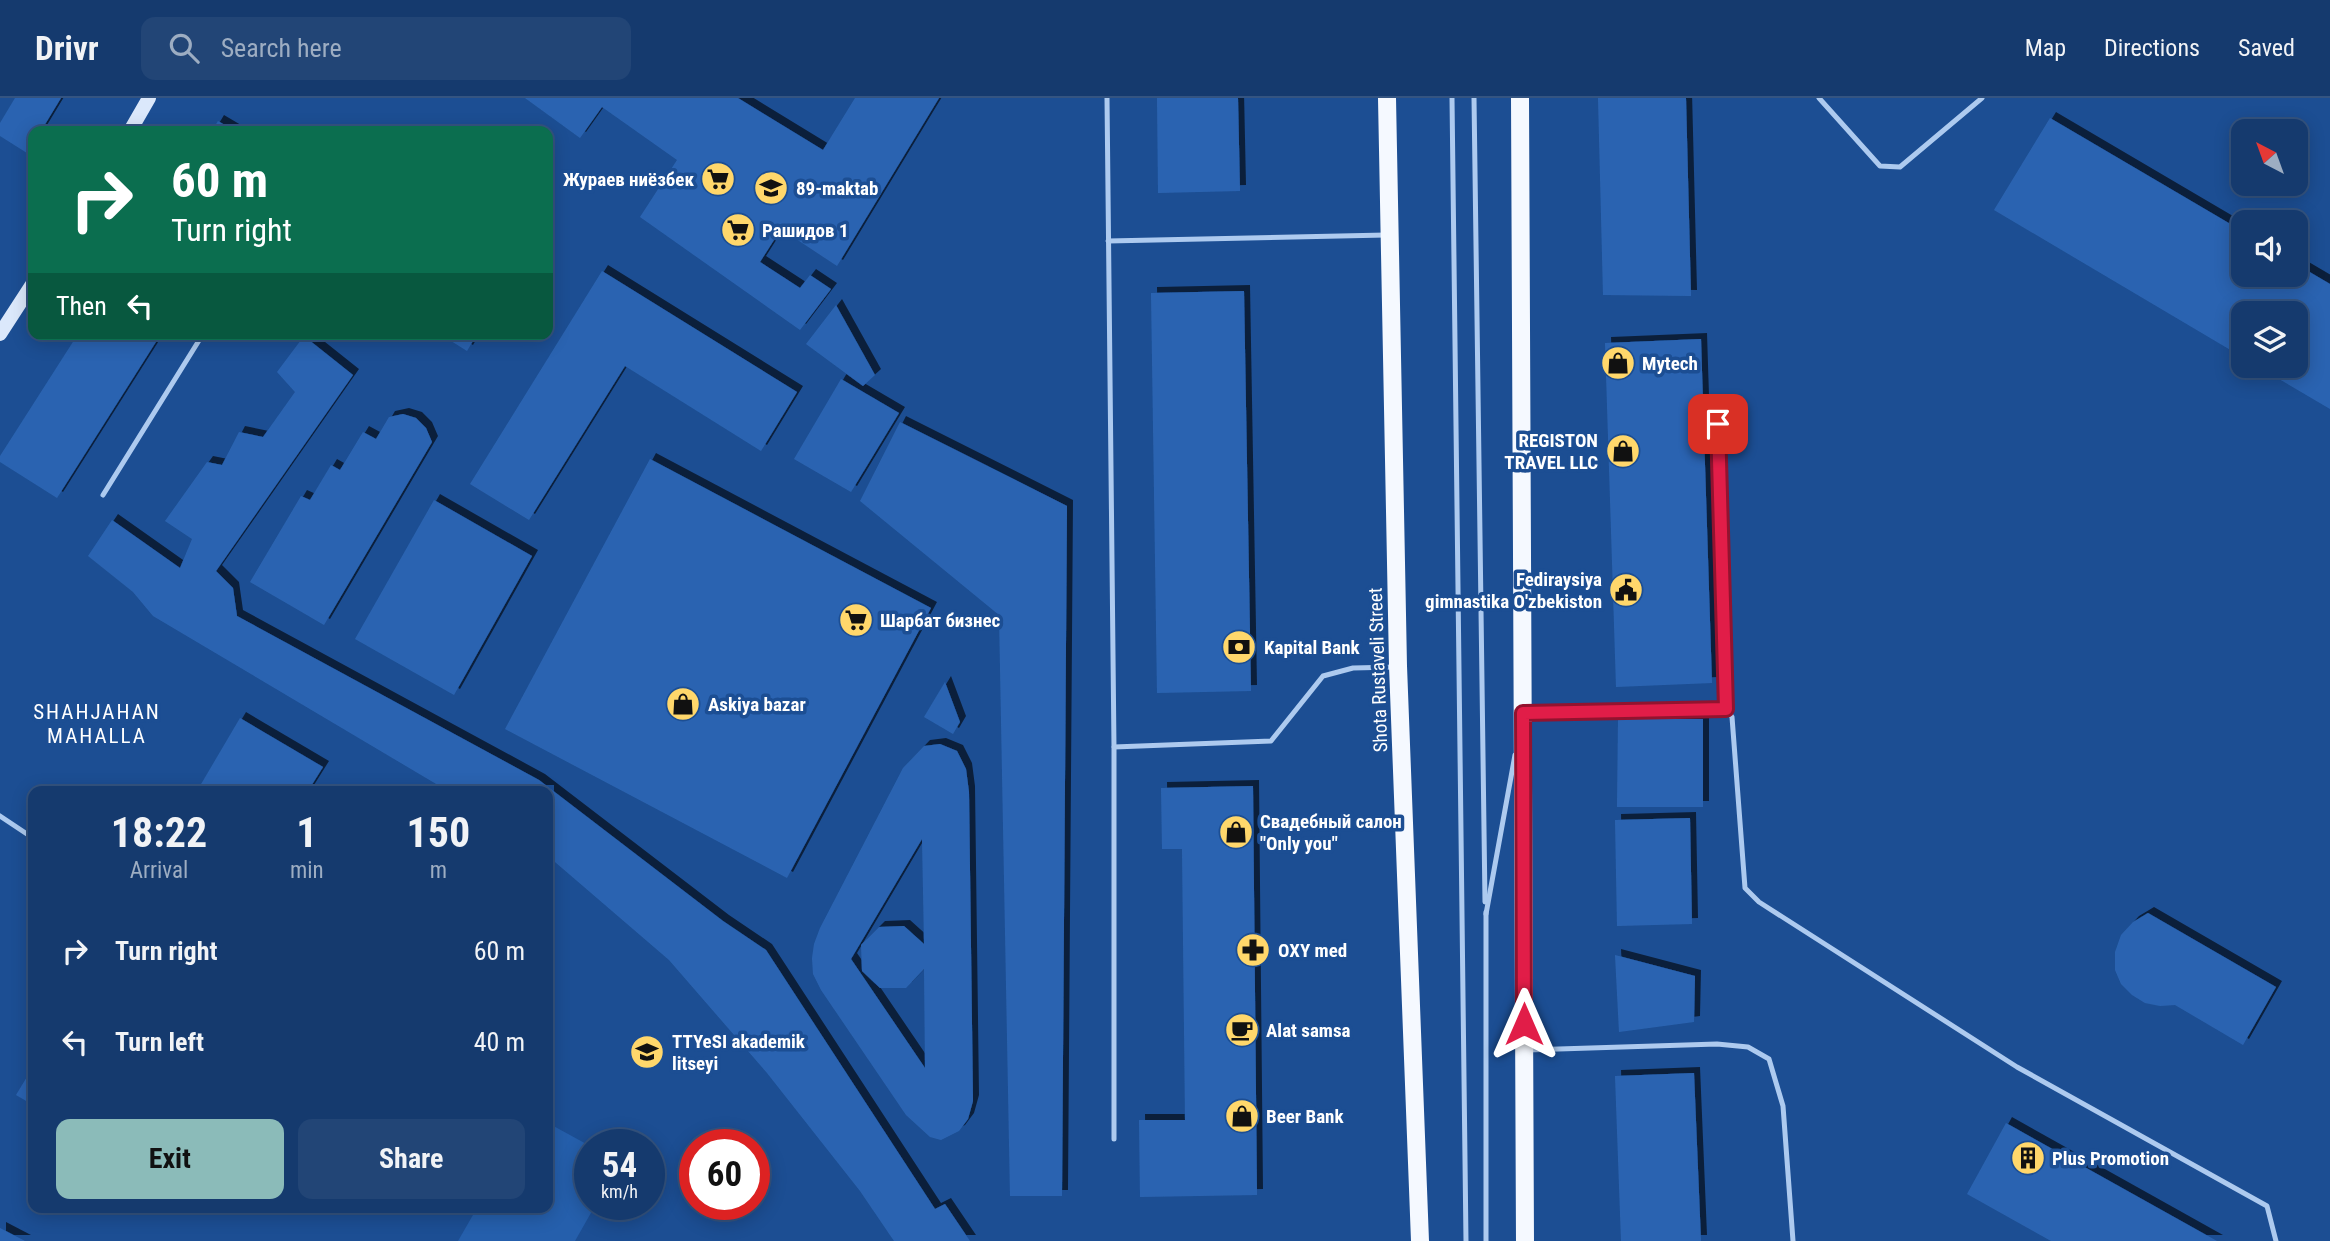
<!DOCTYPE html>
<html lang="en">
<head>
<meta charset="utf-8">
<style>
  :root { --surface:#153a6e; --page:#224576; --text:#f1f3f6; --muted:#9dadc2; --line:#345481; --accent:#8bbbb9 }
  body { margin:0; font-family:"Roboto Condensed",sans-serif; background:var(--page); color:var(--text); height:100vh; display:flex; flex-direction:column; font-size:26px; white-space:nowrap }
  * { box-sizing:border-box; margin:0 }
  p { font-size:23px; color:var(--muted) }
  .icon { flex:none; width:38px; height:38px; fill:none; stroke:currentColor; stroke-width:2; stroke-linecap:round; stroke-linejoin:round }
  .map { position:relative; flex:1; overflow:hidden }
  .details { position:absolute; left:28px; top:688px; width:525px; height:427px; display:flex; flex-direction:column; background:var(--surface); border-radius:14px; box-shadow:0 4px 18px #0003,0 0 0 2px var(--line) }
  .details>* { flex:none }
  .guide { position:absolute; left:28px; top:28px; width:525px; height:214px; border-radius:14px; box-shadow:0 4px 18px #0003,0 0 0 2px var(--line); background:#0b6e4f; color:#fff; overflow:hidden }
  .needle { width:46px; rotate:319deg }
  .buttons { position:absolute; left:2231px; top:21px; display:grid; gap:14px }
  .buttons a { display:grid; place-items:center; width:77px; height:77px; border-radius:14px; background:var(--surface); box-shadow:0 4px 18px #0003,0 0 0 2px var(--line); font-size:35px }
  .speed { position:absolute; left:574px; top:1031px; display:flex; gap:14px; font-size:35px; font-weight:700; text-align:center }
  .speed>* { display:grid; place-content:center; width:91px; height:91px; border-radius:50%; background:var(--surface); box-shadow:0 4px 18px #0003,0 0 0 2px var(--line); line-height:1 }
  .speed small { font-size:18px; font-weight:400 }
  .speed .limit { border:10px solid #d22; background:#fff; color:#111 }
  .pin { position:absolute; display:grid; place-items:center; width:60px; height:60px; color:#fff; margin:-30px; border-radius:14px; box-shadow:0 4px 10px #0006 }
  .me { position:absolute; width:77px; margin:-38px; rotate:0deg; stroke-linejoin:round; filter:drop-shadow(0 0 5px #0008) }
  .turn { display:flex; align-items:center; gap:24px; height:147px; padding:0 28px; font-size:32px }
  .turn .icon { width:91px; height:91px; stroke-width:2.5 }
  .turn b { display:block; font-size:49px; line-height:60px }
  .then { display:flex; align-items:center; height:66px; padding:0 28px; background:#0003; gap:14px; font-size:26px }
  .eta { display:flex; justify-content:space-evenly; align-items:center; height:119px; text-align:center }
  .eta b { font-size:42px; font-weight:700; line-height:49px }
  .cta { display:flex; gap:14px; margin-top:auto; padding:14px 28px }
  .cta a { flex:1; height:80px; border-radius:14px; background:var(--accent); color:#111; font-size:28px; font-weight:700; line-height:80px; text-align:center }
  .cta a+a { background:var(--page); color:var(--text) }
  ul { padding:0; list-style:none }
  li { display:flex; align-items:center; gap:21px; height:91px; padding:0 28px }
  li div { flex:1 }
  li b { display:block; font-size:26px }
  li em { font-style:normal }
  header { display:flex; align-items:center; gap:42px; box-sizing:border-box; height:98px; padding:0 35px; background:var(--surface); border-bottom:2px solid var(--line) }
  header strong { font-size:33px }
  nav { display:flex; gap:38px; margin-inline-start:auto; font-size:24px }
  .search { width:490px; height:63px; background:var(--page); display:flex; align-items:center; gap:18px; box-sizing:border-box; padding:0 24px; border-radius:14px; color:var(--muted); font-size:26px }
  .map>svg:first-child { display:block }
</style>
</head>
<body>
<header>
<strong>Drivr</strong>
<div class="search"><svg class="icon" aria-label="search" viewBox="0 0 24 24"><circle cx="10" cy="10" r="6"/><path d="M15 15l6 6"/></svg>Search here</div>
<nav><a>Map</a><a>Directions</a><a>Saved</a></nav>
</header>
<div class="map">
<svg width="2330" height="1143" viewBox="0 0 2330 1143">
  <defs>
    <filter id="shadow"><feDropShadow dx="6" dy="-6" stdDeviation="0" flood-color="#0009"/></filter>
  </defs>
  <rect width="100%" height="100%" fill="#1c4e93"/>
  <path fill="#255fac" d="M 548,1025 L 590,1048 L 590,1106 L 596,1106 L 575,1143 L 458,1143 L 477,1110 L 548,1110 Z"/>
  <g fill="#2b64b1" fill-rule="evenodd" filter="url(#shadow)">
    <path d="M 15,0 L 61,0 L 41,33 L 33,33 L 33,46 L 27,55 L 0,38 L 0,25 Z"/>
    <path d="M 525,0 L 738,0 L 823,52 L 855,0 L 939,0 L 837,168 L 781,131 L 760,164 L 800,190 L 810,177 L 831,191 L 800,232 L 640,119 L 677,62 L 602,9 L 580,40 Z"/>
    <path d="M 1157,0 L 1238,0 L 1240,93 L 1158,95 Z"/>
    <path d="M 1598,0 L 1686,0 L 1691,198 L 1603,197 Z"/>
    <path d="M 2050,20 L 2244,134 L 2244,177 L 2296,177 L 2296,166 L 2330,186 L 2330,311 L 2257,268 L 2296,268 L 2296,215 L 2244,215 L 2244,260 L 1994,112 Z"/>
    <path d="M 218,23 L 235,33 L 212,33 Z"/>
    <path d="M 602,173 L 797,294 L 761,353 L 625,268 L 529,422 L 470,386 Z"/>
    <path d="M 1244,193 L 1251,593 L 1157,595 L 1151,195 Z"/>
    <path d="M 836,207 L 875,277 L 863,288 L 806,246 Z"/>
    <path d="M 78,236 L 161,236 L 57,400 L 0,364 L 0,358 Z"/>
    <path d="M 440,236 L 477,236 L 467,253 Z"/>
    <path d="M 304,238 L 353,277 L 216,473 L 233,490 L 237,518 L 539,682 L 723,823 L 766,852 L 935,1111 L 945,1106 L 970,1143 L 894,1143 L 860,1093 L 767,975 L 669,862 L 548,758 L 548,693 L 448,693 L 153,518 L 133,494 L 88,458 L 112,422 L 180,470 L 192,441 L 165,423 L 207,364 L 222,367 L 239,334 L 263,339 L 295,294 L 277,274 Z"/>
    <path d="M 1701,241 L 1712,585 L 1616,589 L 1605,245 Z"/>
    <path d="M 841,281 L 899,315 L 851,394 L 794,361 Z"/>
    <path d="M 403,316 L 416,320 L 426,330 L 432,344 L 324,527 L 250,484 L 301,398 L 310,402 L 331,367 L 340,372 L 363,334 L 376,341 L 389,319 Z"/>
    <path d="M 900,324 L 1067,408 L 1062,1098 L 1010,1098 L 999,517 L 860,403 Z"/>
    <path d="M 650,361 L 931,510 L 787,780 L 505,631 Z"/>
    <path d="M 434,402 L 532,458 L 454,597 L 355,541 Z"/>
    <path d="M 945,584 L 960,624 L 953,636 L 924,619 Z"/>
    <path d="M 240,620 L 323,669 L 308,693 L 197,693 Z"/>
    <path d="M 1618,621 L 1703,621 L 1703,709 L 1617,709 Z"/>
    <path d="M 940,646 L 957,653 L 966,671 L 969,694 L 973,1003 L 968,1021 L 959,1033 L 941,1042 L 930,1039 L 906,1017 L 821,892 L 813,876 L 812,860 L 814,846 L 820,830 L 903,670 L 924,648 ZM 922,741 L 924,846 L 904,828 L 879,829 L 861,847 L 862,873 L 880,890 L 906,890 L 924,871 L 925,970 L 851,861 Z"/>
    <path d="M 1253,688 L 1257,1097 L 1140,1099 L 1139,1022 L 1185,1022 L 1182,751 L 1162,751 L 1161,690 Z"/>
    <path d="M 1690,720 L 1692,826 L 1617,828 L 1615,722 Z"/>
    <path d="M 2148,815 L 2276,889 L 2243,947 L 2175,907 L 2160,908 L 2145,905 L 2132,897 L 2121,886 L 2115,872 L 2115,854 L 2121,837 L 2133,824 Z"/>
    <path d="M 1615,857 L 1695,878 L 1694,924 L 1619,934 Z"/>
    <path d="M 33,969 L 33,1007 L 16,997 Z"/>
    <path d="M 1694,975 L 1701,1143 L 1621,1143 L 1615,978 Z"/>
    <path d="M 2006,1025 L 2217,1143 L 2051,1143 L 1967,1096 Z"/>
    <path d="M 0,1130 L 25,1143 L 0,1143 Z"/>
  </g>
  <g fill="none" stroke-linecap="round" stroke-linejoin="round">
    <g stroke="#adcaef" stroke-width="5">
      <path d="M 1107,0 L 1114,649 L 1114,1041"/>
      <path d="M 1452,0 L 1466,1143"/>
      <path d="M 1474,0 L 1485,804"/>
      <path d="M 1819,0 L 1880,68 L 1900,69 L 1982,0"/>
      <path d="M 1108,143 L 1386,137"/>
      <path d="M 1717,300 L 1726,611"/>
      <path d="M 103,397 L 203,236"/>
      <path d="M 1525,615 L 1726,611 L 1732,619 L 1745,790 L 1759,804 L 2017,969 L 2267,1108 L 2276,1143"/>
      <path d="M 1114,649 L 1271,643 L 1323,578 L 1353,570 L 1395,569"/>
      <path d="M 0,718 L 33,740"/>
      <path d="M 1486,814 L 1486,1143"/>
      <path d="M 1486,816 L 1515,657"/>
      <path d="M 1527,952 L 1717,946 L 1748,949 L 1769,961 L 1783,1008 L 1793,1143"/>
    </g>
    <g stroke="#dbe8fb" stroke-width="14">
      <path d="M 130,33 L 149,0"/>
      <path d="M 0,236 L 33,185"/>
    </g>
    <g stroke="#f5f9ff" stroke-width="18">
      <path d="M 1387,0 L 1398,568 L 1420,1143"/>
      <path d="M 1520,0 L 1525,1143"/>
    </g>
  </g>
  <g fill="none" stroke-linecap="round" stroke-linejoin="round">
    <g stroke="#92132f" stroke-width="18">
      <path id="route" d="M 1524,926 L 1523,615 L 1726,611 L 1718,326"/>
    </g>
    <use href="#route" stroke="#e11d48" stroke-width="12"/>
  </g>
  <defs>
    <g id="supermarket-disc" transform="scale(1.75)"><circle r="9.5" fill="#ffd76b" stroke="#1c4e93"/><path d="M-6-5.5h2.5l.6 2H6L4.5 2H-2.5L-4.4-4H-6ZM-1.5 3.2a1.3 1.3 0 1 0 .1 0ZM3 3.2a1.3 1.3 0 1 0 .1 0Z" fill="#111"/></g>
    <g id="school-disc" transform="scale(1.75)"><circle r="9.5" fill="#ffd76b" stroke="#1c4e93"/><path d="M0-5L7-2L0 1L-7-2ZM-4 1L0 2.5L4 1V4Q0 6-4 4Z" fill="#111"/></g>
    <g id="shop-disc" transform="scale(1.75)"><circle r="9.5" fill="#ffd76b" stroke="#1c4e93"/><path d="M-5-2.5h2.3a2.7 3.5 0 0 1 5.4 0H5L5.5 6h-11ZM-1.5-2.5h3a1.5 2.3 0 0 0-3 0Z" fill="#111"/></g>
    <g id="civic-disc" transform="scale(1.75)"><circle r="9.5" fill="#ffd76b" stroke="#1c4e93"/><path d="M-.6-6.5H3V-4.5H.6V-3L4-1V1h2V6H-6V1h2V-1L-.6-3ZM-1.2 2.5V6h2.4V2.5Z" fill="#111"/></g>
    <g id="bank-disc" transform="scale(1.75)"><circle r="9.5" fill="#ffd76b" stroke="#1c4e93"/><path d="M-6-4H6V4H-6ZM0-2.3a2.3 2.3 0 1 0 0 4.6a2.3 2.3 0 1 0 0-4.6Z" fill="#111"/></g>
    <g id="pharmacy-disc" transform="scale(1.75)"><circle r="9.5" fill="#ffd76b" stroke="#1c4e93"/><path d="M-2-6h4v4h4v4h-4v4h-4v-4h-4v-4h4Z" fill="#111"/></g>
    <g id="cafe-disc" transform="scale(1.75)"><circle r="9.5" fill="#ffd76b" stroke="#1c4e93"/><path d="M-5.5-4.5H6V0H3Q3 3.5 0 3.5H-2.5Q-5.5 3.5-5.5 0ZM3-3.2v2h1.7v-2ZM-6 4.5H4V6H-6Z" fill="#111"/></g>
    <g id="university-disc" transform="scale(1.75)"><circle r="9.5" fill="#ffd76b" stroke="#1c4e93"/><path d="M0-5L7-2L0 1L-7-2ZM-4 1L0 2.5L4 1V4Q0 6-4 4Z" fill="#111"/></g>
    <g id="building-disc" transform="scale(1.75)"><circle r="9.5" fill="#ffd76b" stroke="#1c4e93"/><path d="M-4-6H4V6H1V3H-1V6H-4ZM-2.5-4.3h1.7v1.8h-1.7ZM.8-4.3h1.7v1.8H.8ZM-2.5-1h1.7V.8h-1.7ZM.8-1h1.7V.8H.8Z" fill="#111"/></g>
  </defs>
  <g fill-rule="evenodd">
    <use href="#supermarket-disc" x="718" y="81"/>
    <use href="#school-disc" x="771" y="90"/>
    <use href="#supermarket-disc" x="738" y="132"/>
    <use href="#shop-disc" x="1618" y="265"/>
    <use href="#shop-disc" x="1623" y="353"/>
    <use href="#civic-disc" x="1626" y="492"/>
    <use href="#supermarket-disc" x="856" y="522"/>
    <use href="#bank-disc" x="1239" y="549"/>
    <use href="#shop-disc" x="683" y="606"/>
    <use href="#shop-disc" x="1236" y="734"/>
    <use href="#pharmacy-disc" x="1253" y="852"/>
    <use href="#cafe-disc" x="1242" y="932"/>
    <use href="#university-disc" x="647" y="954"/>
    <use href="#shop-disc" x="1242" y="1018"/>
    <use href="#building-disc" x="2028" y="1060"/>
  </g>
  <g text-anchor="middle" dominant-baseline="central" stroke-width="7" stroke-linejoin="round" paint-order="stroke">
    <g font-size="19" font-weight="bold" fill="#fff" stroke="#1c4e93" text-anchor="start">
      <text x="694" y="81" text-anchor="end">Жураев ниёзбек</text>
      <text x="796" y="90">89-maktab</text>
      <text x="762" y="132">Рашидов 1</text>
      <text x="1642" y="265">Mytech</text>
      <text x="1598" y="342" text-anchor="end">REGISTON<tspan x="1598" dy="22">TRAVEL LLC</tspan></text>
      <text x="1602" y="481" text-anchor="end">Fediraysiya<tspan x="1602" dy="22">gimnastika O'zbekiston</tspan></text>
      <text x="880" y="522">Шарбат бизнес</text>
      <text x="1264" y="549">Kapital Bank</text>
      <text x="708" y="606">Askiya bazar</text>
      <text x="1260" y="723">Свадебный салон<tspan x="1260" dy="22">"Only you"</tspan></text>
      <text x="1278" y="852">OXY med</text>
      <text x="1266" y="932">Alat samsa</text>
      <text x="672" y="943">TTYeSI akademik<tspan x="672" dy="22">litseyi</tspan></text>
      <text x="1266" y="1018">Beer Bank</text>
      <text x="2052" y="1060">Plus Promotion</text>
    </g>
    <g font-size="19" fill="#fff" stroke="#1c4e93">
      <text transform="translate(1378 572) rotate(-92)">Shota Rustaveli Street</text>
    </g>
    <g font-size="21" letter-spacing="2" fill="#fff" stroke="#1c4e93">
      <text x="97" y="614">SHAHJAHAN<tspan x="97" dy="24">MAHALLA</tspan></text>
    </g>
  </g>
</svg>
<div class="buttons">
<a><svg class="needle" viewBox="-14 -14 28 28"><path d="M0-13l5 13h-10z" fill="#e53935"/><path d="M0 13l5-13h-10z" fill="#9dadc2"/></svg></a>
<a><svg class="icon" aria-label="sound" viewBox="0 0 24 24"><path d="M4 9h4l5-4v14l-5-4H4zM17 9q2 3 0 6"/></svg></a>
<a><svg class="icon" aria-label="layers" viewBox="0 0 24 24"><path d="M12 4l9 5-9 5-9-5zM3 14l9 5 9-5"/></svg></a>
</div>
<div class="speed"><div>54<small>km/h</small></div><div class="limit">60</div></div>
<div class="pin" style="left:1718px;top:326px;background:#d93025"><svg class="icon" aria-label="arrive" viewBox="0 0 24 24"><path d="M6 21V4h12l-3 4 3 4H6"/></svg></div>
<svg class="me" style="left:1524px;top:926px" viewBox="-20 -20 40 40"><path d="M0-17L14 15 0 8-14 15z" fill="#e11d48" stroke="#fff" stroke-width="4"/></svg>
<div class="guide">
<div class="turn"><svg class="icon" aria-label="right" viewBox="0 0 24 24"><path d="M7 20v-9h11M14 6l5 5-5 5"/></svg><div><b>60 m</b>Turn right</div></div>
<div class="then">Then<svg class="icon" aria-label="left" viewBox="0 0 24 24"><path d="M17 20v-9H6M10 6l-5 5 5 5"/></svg></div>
</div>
<section class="details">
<div class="eta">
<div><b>18:22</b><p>Arrival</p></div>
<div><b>1</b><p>min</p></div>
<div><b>150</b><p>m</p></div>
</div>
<ul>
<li><svg class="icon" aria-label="right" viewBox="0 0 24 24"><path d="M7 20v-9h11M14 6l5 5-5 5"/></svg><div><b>Turn right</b></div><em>60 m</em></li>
<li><svg class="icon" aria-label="left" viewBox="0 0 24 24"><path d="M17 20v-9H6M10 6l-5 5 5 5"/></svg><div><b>Turn left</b></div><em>40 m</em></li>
</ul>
<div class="cta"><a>Exit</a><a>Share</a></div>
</section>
</div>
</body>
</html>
